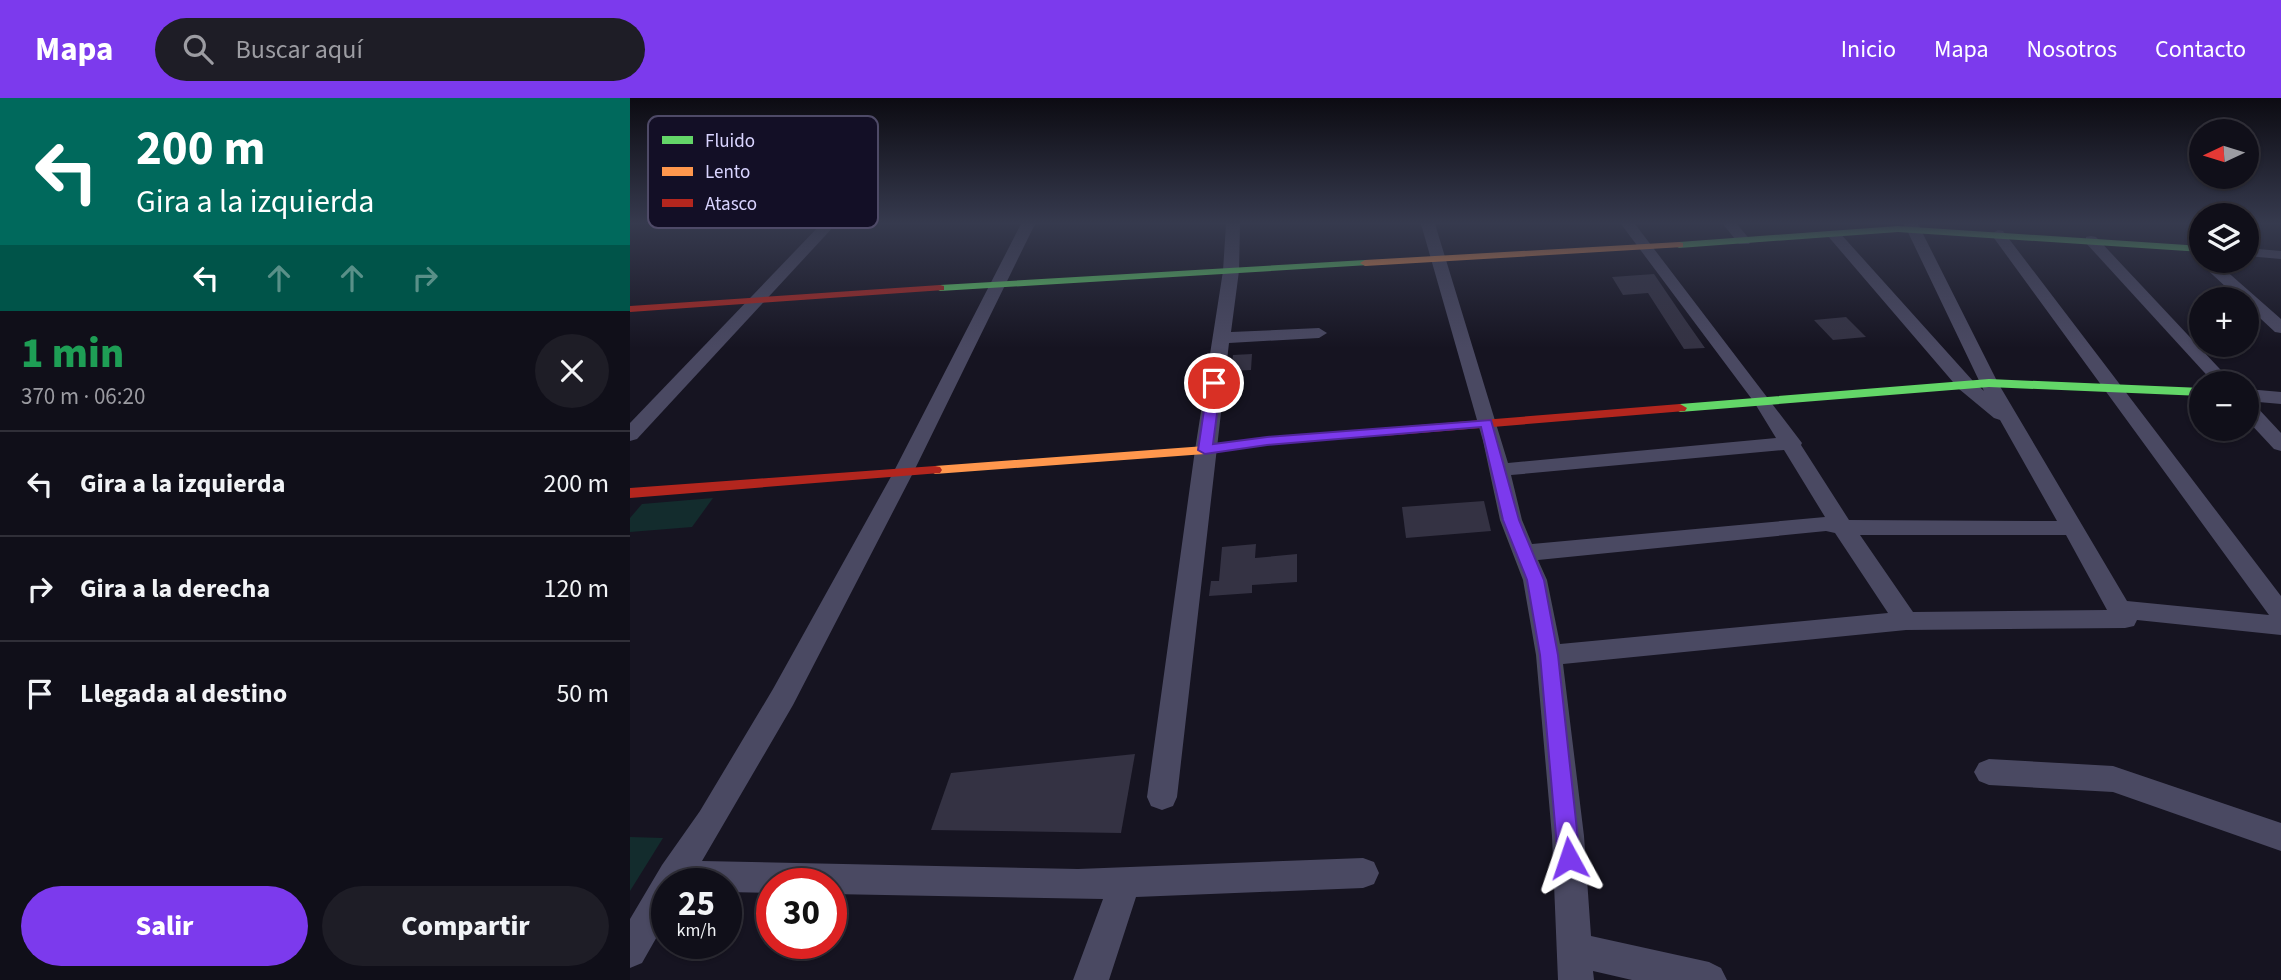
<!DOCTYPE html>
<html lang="es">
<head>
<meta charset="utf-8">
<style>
  :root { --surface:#100f19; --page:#1e1d26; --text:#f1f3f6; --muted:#9c9ca2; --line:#302f38; --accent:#7c3aed }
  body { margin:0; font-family:"Source Sans 3",sans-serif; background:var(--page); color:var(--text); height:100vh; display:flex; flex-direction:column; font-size:26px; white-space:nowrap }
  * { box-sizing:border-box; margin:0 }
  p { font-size:23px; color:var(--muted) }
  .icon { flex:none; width:38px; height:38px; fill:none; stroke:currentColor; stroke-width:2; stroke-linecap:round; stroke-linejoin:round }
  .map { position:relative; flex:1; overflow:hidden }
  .drawer { display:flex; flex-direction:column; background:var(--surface); width:630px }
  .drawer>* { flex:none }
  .top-card { background:#00695c; color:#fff; overflow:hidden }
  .needle { width:46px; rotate:266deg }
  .controls { position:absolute; left:1559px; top:21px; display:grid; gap:14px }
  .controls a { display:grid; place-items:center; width:70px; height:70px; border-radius:50%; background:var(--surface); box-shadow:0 2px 5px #0004,0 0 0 2px var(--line); font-size:35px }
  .speed { position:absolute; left:21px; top:770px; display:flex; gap:14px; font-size:35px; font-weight:700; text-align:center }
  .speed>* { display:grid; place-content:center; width:91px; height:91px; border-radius:50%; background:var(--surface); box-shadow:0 2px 5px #0004,0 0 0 2px var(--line); line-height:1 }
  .speed small { font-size:18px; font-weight:400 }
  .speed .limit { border:10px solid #d22; background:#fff; color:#111 }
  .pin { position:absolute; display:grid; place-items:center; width:60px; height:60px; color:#fff; margin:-30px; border:4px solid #fff; border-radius:50%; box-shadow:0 2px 7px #0007 }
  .me { position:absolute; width:77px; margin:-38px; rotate:355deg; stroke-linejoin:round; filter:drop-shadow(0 0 5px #0008) }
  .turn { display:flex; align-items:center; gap:24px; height:147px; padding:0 21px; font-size:32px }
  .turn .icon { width:91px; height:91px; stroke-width:2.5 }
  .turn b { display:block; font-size:49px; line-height:60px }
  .lanes { display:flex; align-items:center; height:66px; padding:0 21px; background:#0003; justify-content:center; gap:35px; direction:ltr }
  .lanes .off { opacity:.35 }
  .round { display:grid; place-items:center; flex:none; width:74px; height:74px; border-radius:37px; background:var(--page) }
  .overview { display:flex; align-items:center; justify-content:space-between; height:119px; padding:0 21px }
  h1 { font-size:42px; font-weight:800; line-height:52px; color:#1e9e55 }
  .action { display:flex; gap:14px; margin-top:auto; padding:14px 21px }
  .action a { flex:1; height:80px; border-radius:42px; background:var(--accent); color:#fff; font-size:28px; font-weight:800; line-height:80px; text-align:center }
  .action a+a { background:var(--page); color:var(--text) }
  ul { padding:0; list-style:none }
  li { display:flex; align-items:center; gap:21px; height:105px; padding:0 21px; border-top:2px solid var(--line) }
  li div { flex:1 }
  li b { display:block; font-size:26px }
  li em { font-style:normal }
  header { display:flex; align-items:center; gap:42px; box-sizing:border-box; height:98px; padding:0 35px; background:var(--accent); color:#fff }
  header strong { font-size:33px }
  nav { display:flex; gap:38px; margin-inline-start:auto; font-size:24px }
  .search { width:490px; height:63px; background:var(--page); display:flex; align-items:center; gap:18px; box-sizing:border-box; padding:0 24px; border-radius:38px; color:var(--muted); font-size:26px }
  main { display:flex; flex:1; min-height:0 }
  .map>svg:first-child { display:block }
</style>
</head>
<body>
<header>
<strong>Mapa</strong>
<div class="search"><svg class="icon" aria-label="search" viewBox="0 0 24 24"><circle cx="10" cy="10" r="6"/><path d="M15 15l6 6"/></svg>Buscar aquí</div>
<nav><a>Inicio</a><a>Mapa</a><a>Nosotros</a><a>Contacto</a></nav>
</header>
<main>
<section class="drawer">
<div class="top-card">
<div class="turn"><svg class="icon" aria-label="left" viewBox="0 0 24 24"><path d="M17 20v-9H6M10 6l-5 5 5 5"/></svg><div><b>200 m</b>Gira a la izquierda</div></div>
<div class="lanes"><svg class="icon" aria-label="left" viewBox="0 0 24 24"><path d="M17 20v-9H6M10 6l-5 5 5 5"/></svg><svg class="icon off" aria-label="ahead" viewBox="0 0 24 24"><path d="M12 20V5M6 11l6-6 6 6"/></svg><svg class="icon off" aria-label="ahead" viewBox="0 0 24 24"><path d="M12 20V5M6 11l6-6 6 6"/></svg><svg class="icon off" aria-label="right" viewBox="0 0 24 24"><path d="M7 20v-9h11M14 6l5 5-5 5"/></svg></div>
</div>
<div class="overview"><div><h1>1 min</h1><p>370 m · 06:20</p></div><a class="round"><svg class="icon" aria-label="close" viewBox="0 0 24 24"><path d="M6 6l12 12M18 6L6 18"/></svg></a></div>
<ul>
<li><svg class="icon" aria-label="left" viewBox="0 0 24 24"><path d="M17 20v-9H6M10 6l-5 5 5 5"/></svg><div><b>Gira a la izquierda</b></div><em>200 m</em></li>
<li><svg class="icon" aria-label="right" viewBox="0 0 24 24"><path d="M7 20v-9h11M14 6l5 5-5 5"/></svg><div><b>Gira a la derecha</b></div><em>120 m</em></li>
<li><svg class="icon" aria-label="arrive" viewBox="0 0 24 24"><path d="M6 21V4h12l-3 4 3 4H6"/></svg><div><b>Llegada al destino</b></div><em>50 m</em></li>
</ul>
<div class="action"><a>Salir</a><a>Compartir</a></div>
</section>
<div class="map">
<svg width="1651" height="882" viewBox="0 0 1651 882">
  <rect width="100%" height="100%" fill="#161421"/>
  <g fill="#132c2d">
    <path d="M 83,400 L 62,429 L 0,434 L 0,420 L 12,406 Z"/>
    <path d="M 0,739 L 33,740 L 0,793 Z"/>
  </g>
  <g fill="#343243">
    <path d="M 1024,176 L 1056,223 L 1075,250 L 1054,251 L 1018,195 L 993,197 L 982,179 Z"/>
    <path d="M 1216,219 L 1236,239 L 1203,242 L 1184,222 Z"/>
    <path d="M 622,256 L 621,272 L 601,273 L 603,257 Z"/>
    <path d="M 854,403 L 861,433 L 776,440 L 772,409 Z"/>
    <path d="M 626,446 L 625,460 L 667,456 L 667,484 L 622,487 L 622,495 L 579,498 L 581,483 L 589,483 L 592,449 Z"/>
    <path d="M 505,656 L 491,735 L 301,732 L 321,675 Z"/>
  </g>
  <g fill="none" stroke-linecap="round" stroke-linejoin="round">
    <g fill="#4a4962" fill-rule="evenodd">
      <path d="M 191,126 L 206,126 L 7,341 L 0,343 L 0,325 Z"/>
      <path d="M 391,126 L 405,126 L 283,375 L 163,607 L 72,763 L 448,771 L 733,760 L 744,764 L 749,775 L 744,786 L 733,790 L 506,799 L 479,882 L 443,882 L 473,801 L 201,796 L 201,786 L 142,786 L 142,795 L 96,794 L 96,786 L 37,786 L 37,821 L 12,865 L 0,870 L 0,821 L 32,767 L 70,713 L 143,591 L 263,375 Z"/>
      <path d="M 596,126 L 610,126 L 609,173 L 601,234 L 689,230 L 697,235 L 689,240 L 599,245 L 547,699 L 543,708 L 532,712 L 521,708 L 517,699 L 565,352 L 593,173 Z"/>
      <path d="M 791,126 L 805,126 L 878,365 L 1146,340 L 1124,304 L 991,126 L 1005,126 L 1172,345 L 1171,347 L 1219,422 L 1427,423 L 1370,322 L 1364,320 L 1329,291 L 1197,137 L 1204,133 L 1209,134 L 1343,283 L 1354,293 L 1274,126 L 1288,126 L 1368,285 L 1497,503 L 1639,517 L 1361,136 L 1368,132 L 1373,133 L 1651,498 L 1651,537 L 1507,522 L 1504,528 L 1495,530 L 1276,532 L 933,566 L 954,738 L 961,838 L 1079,864 L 1091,870 L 1097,882 L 1002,882 L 963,873 L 964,882 L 928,882 L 922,738 L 906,557 L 893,482 L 870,422 L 853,343 ZM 1154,352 L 1195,419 L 902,446 L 892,422 L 881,377 ZM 1196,433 L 1205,435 L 1258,515 L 930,546 L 917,482 L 908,462 ZM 1230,437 L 1436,437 L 1477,512 L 1283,514 Z"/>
      <path d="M 1093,126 L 1107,126 L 1121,143 L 1119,146 L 1109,146 Z"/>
      <path d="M 1461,138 L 1466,139 L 1603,285 L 1584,285 L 1456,145 L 1456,139 Z"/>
      <path d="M 1617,150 L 1651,153 L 1651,161 L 1617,158 Z"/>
      <path d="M 1572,160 L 1572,163 L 1585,163 L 1651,221 L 1651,235 L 1645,234 L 1617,208 L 1617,201 L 1609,201 L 1571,166 L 1569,163 Z"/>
      <path d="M 1617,291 L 1651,294 L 1651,306 L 1617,303 Z"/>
      <path d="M 1617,304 L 1624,306 L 1651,335 L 1651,353 L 1644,351 L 1617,322 Z"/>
      <path d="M 1359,661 L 1483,668 L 1651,725 L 1651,753 L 1483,694 L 1359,687 L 1349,683 L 1344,674 L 1349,665 Z"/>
    </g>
    <g fill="#63d668" fill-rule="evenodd">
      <path d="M 1268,128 L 1572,148 L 1572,154 L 1268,134 L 1049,150 L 1044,147 L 1049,144 Z"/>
      <path d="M 735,162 L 740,165 L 739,167 L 310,193 L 305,190 L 310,187 Z"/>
      <path d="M 1359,281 L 1572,290 L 1572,298 L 1359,289 L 1050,314 L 1043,310 L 1050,306 Z"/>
    </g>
    <g fill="#ff974d" fill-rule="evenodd">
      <path d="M 1049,144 L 1053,145 L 1053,149 L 735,168 L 730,165 L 735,162 Z"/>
      <path d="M 753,330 L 758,331 L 760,334 L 758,337 L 637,347 L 575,356 L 305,376 L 298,372 L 305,368 L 575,348 L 637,339 Z"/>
    </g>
    <g fill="#b3261e" fill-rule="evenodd">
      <path d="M 310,187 L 314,188 L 314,192 L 0,214 L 0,208 Z"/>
      <path d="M 1050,306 L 1057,310 L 1055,313 L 753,338 L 746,334 L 753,330 Z"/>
      <path d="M 305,368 L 310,369 L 312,372 L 310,375 L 0,400 L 0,390 Z"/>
    </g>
  </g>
  <linearGradient id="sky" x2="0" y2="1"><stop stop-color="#0c0b12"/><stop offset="0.5" stop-color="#363a4e"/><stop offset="1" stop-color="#363a4e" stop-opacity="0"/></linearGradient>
  <rect width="1651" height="250" fill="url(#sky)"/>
  <path fill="#7c3aed" stroke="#51269a" stroke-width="2" d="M 584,281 L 591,285 L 583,346 L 637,339 L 861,322 L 889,422 L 914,482 L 928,557 L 950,760 L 947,768 L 939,771 L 931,768 L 928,760 L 910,557 L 897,482 L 873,422 L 851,329 L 637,347 L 575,356 L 568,352 L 578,285 Z"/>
  <rect x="18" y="18" width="230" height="112" rx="10" fill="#130f26" stroke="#4e4a67" stroke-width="2"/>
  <rect x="32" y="38" width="31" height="8" fill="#63d668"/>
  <rect x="32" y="69" width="31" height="9" fill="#ff974d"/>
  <rect x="32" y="101" width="31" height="8" fill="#b3261e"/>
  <g font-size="19" fill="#d9d4ff">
    <text x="75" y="49">Fluido</text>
    <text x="75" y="80">Lento</text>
    <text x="75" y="112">Atasco</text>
  </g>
</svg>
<div class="controls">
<a><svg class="needle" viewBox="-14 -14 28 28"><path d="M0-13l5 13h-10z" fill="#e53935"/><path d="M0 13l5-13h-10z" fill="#9c9ca2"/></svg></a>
<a><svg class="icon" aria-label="layers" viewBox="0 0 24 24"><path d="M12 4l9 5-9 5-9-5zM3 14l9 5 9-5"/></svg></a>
<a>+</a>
<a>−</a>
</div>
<div class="speed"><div>25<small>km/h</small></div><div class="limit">30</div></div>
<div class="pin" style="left:584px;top:285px;background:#d93025"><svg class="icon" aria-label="arrive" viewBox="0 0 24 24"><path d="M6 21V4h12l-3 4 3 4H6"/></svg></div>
<svg class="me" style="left:939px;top:760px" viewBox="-20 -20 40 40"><path d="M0-17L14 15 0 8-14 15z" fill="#7c3aed" stroke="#fff" stroke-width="4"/></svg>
</div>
</main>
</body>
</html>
